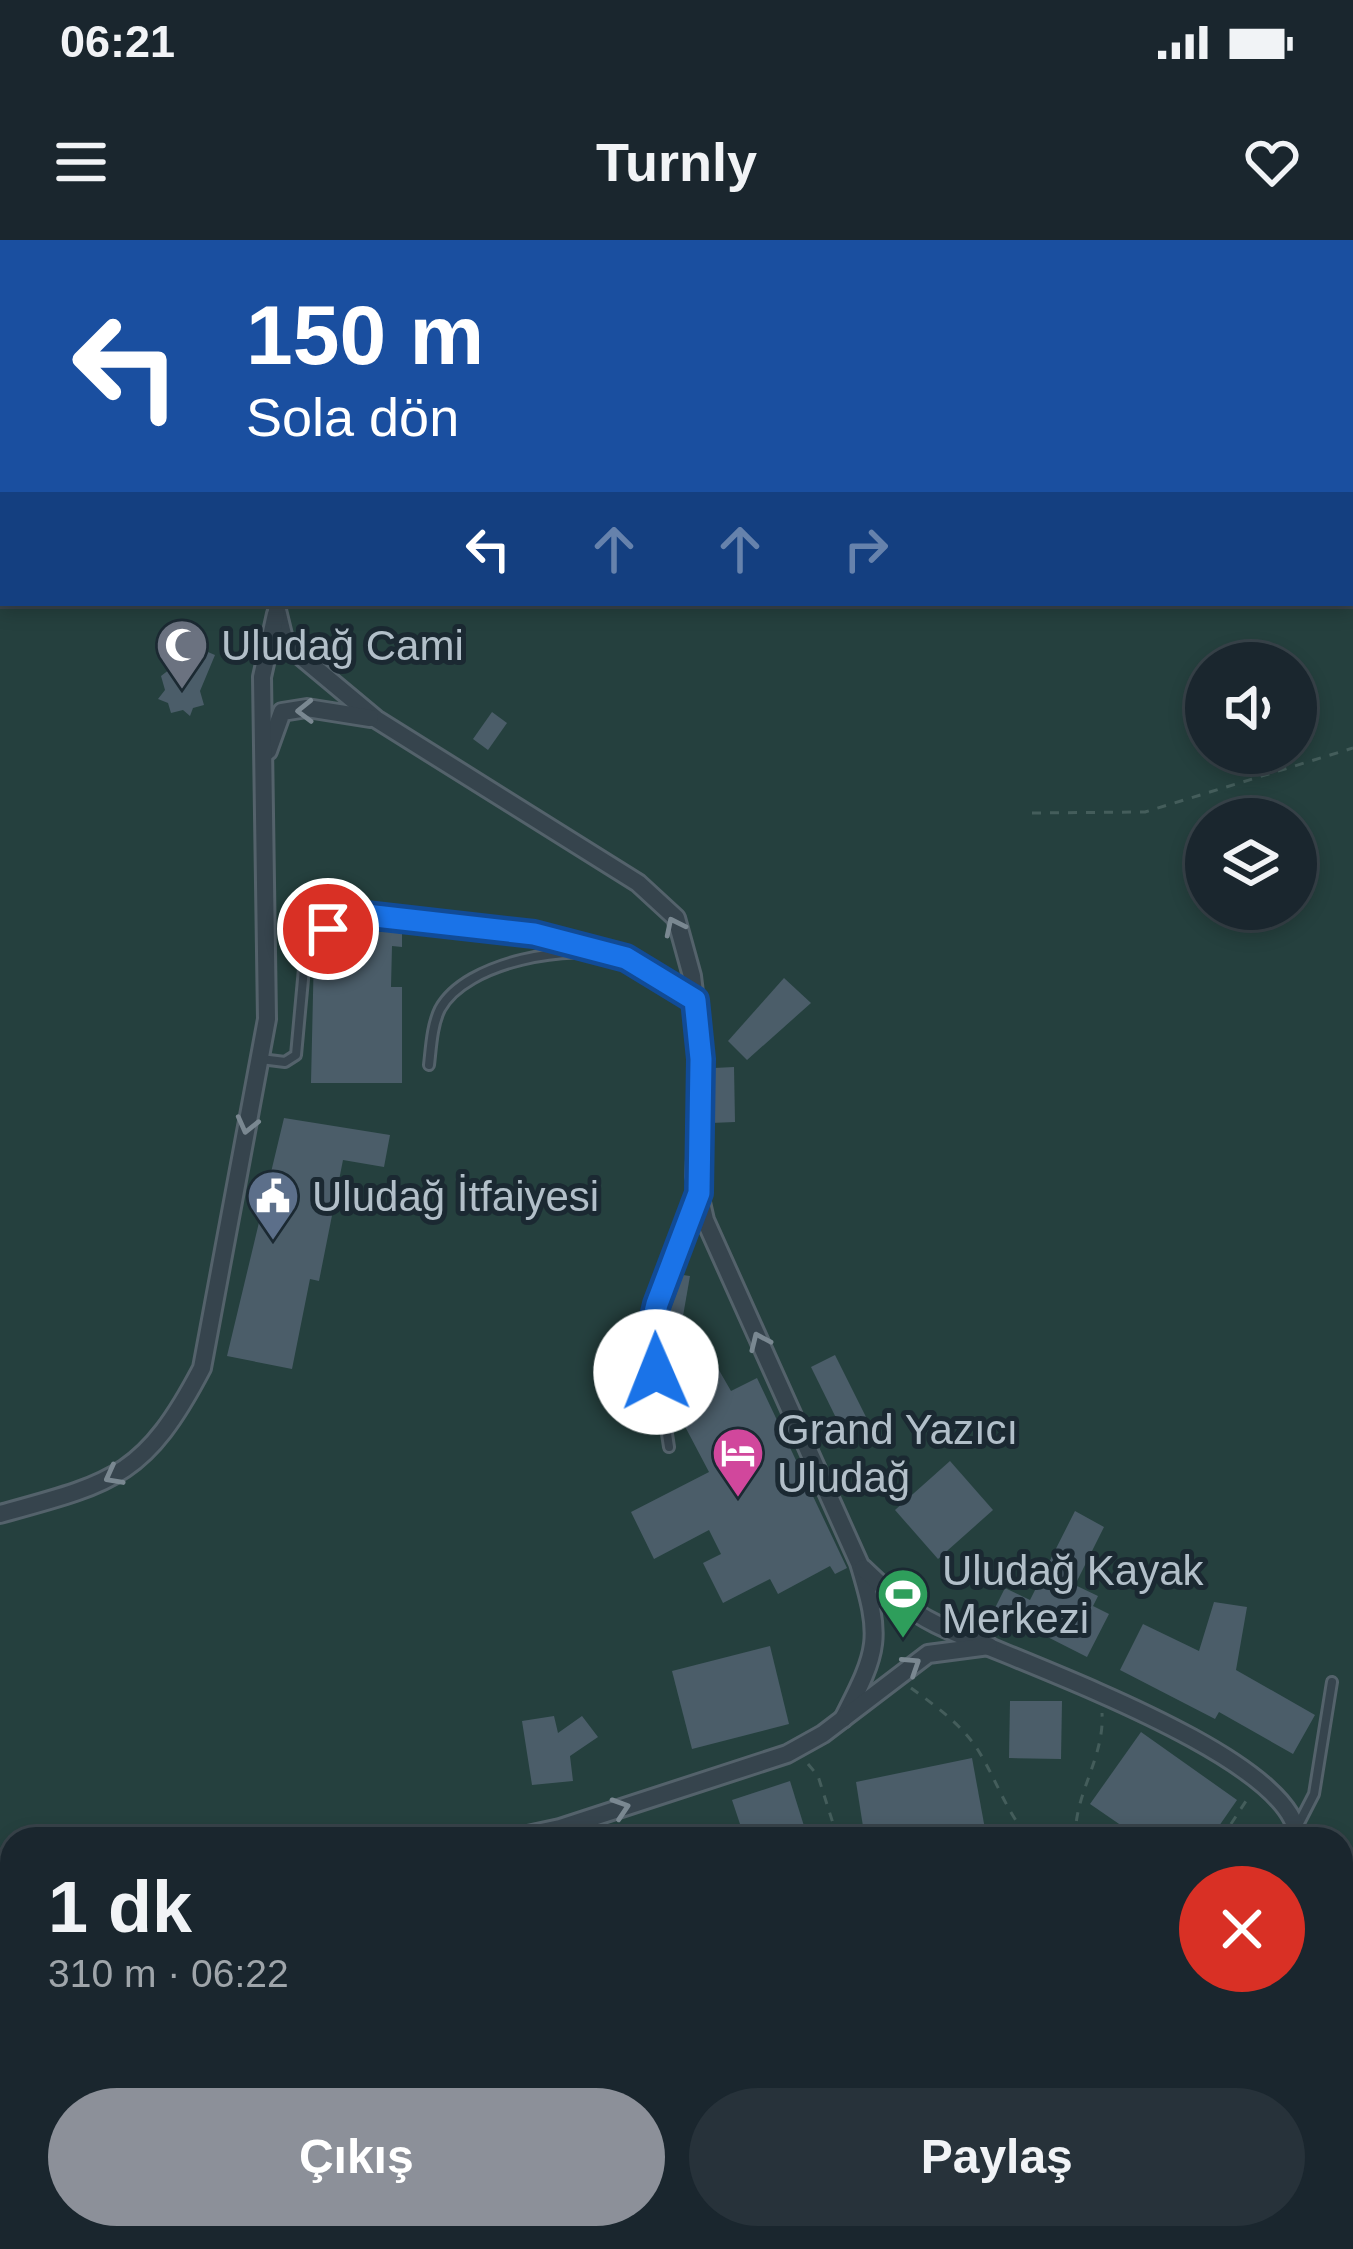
<!DOCTYPE html>
<html lang="tr">
<head>
<meta charset="utf-8">
<style>
  :root { --surface:#1a262e; --page:#27323a; --text:#f1f3f6; --muted:#9fa5aa; --line:#38434a; --accent:#8c9099 }
  body { margin:0; font-family:Helvetica,sans-serif; background:var(--page); color:var(--text); height:100vh; display:flex; flex-direction:column; font-size:45px; white-space:nowrap }
  * { box-sizing:border-box; margin:0 }
  p { font-size:39px; color:var(--muted) }
  .icon { flex:none; width:66px; height:66px; fill:none; stroke:currentColor; stroke-width:2; stroke-linecap:round; stroke-linejoin:round }
  .map { position:relative; flex:1; overflow:hidden }
  .sheet { position:absolute; left:0px; top:1587px; width:1353px; height:423px; display:flex; flex-direction:column; background:var(--surface); border-radius:36px 36px 0 0; box-shadow:0 6px 18px #0003,0 0 0 3px var(--line) }
  .sheet>* { flex:none }
  .banner { position:absolute; left:0px; top:0px; width:1353px; height:366px; box-shadow:0 6px 18px #0003,0 0 0 3px var(--line); background:#1a4fa0; color:#fff; overflow:hidden }
  .tools { position:absolute; left:1185px; top:402px; display:grid; gap:24px }
  .tools a { display:grid; place-items:center; width:132px; height:132px; border-radius:50%; background:var(--surface); box-shadow:0 6px 18px #0003,0 0 0 3px var(--line); font-size:60px }
  .pin { position:absolute; display:grid; place-items:center; width:102px; height:102px; color:#fff; margin:-51px; border:6px solid #fff; border-radius:50%; box-shadow:0 3px 12px #0007 }
  .me { position:absolute; width:132px; margin:-66px; rotate:359deg; stroke-linejoin:round; filter:drop-shadow(0 0 9px #0008) }
  .turn { display:flex; align-items:center; gap:42px; height:252px; padding:0 48px; font-size:54px }
  .turn .icon { width:156px; height:156px; stroke-width:2.5 }
  .turn b { display:block; font-size:84px; line-height:102px }
  .lanes { display:flex; align-items:center; height:114px; padding:0 48px; background:#0003; justify-content:center; gap:60px; direction:ltr }
  .lanes .off { opacity:.35 }
  .round { display:grid; place-items:center; flex:none; width:126px; height:126px; border-radius:63px; background:var(--page) }
  .summary { display:flex; align-items:center; justify-content:space-between; height:204px; padding:0 48px }
  h1 { font-size:72px; font-weight:700; line-height:90px }
  .button { display:flex; gap:24px; margin-top:auto; padding:24px 48px }
  .button a { flex:1; height:138px; border-radius:72px; background:var(--accent); color:#fff; font-size:48px; font-weight:700; line-height:138px; text-align:center }
  .button a+a { background:var(--page); color:var(--text) }
  .status { display:flex; justify-content:space-between; align-items:center; height:84px; padding:0 60px; background:var(--surface); direction:ltr }
  .status svg { height:33px; fill:currentColor }
  header { display:flex; justify-content:space-between; align-items:center; height:156px; padding:0 48px; background:var(--surface); font-size:54px; font-weight:700 }
  .map>svg:first-child { display:block }
</style>
</head>
<body>
<div class="status"><b>06:21</b><svg viewBox="0 0 49 12"><path d="M0 12V9h3v3zM5 12V6h3v6zM10 12V3h3v9zM15 12V0h3v12zM26 1h20v11H26zM47 4h2v5h-2z"/></svg></div>
<header><svg class="icon" aria-label="menu" viewBox="0 0 24 24"><path d="M4 6h16M4 12h16M4 18h16"/></svg>Turnly<svg class="icon" aria-label="heart" viewBox="0 0 24 24"><path d="M12 20l-8-8c-3-5 5-10 8-4 3-6 11-1 8 4z"/></svg></header>
<div class="map">
<svg width="1353" height="2009" viewBox="0 0 1353 2009">
  <rect width="100%" height="100%" fill="#22333d"/>
  <path fill="#25403e" fill-rule="evenodd" d="M 0,0 L 1353,0 L 1353,2009 L 0,2009 ZM 3,3 L 1350,3 L 1350,363 L 3,363 ZM 1206,423 L 1296,423 L 1296,513 L 1206,513 ZM 1206,579 L 1296,579 L 1296,669 L 1206,669 ZM 12,1599 L 1341,1599 L 1341,1998 L 12,1998 Z"/>
  <g fill="#4b5d69">
    <path d="M 196,407 L 215,415 L 200,451 L 204,465 L 193,468 L 190,476 L 183,470 L 171,473 L 168,463 L 158,459 L 165,450 L 161,436 L 174,426 L 185,431 Z"/>
    <path d="M 492,472 L 507,483 L 488,510 L 473,499 Z"/>
    <path d="M 374,692 L 402,692 L 402,707 L 392,706 L 391,747 L 402,747 L 402,843 L 311,843 L 314,711 L 374,710 Z"/>
    <path d="M 784,738 L 811,763 L 747,820 L 728,801 Z"/>
    <path d="M 734,827 L 735,882 L 711,883 L 714,828 Z"/>
    <path d="M 284,878 L 390,895 L 384,927 L 343,920 L 319,1041 L 310,1039 L 292,1129 L 227,1116 Z"/>
    <path d="M 683,1035 L 690,1036 L 683,1076 L 669,1074 Z"/>
    <path d="M 693,1085 L 731,1151 L 757,1138 L 847,1328 L 835,1334 L 830,1326 L 778,1354 L 770,1339 L 723,1363 L 703,1323 L 721,1314 L 709,1290 L 654,1319 L 631,1272 L 709,1232 L 680,1177 L 696,1169 L 664,1103 Z"/>
    <path d="M 835,1115 L 866,1177 L 842,1190 L 811,1127 Z"/>
    <path d="M 950,1221 L 993,1270 L 938,1319 L 895,1270 Z"/>
    <path d="M 1075,1271 L 1104,1287 L 1075,1345 L 1098,1356 L 1093,1366 L 1109,1374 L 1087,1417 L 994,1370 L 1005,1348 L 1030,1360 Z"/>
    <path d="M 1214,1362 L 1247,1367 L 1236,1430 L 1315,1475 L 1293,1514 L 1219,1472 L 1215,1479 L 1120,1430 L 1143,1384 L 1199,1411 Z"/>
    <path d="M 770,1406 L 789,1484 L 692,1509 L 672,1431 Z"/>
    <path d="M 1010,1461 L 1062,1461 L 1061,1519 L 1009,1518 Z"/>
    <path d="M 554,1476 L 558,1493 L 582,1476 L 598,1497 L 570,1516 L 573,1541 L 532,1545 L 522,1481 Z"/>
    <path d="M 1141,1492 L 1237,1560 L 1210,1599 L 1141,1599 L 1090,1564 Z"/>
    <path d="M 972,1518 L 985,1589 L 939,1599 L 865,1599 L 856,1542 Z"/>
    <path d="M 790,1541 L 808,1599 L 745,1599 L 732,1560 Z"/>
  </g>
  <g fill="none" stroke-linecap="round" stroke-linejoin="round">
    <g stroke="#54626b" stroke-width="14">
      <g id="service">
        <path d="M 1332,3 L 1334,0"/>
        <path d="M 1350,166 L 1353,166"/>
        <path d="M 261,819 L 285,822 L 296,815 L 306,707 C 324,693 341,681 363,676 C 406,667 540,695 584,709"/>
        <path d="M 429,825 C 431,808 432,785 440,769 C 466,721 572,703 620,717 C 646,724 671,745 693,760"/>
        <path d="M 669,1207 L 651,1089 L 697,960"/>
        <path d="M 1297,1587 L 1314,1554 L 1332,1442"/>
        <path d="M 0,1820 L 12,1817"/>
      </g>
    </g>
    <g stroke="#54626b" stroke-width="22">
      <g id="minor">
        <path d="M 989,3 L 994,0"/>
        <path d="M 277,370 L 285,403 L 376,479 L 638,643 L 676,678 L 692,736 L 702,819 L 695,936 L 705,980 L 859,1323 C 882,1399 879,1409 843,1479"/>
        <path d="M 268,511 L 282,472 L 307,468 L 370,478"/>
        <path d="M 0,1274 C 113,1243 145,1237 202,1128 L 267,779 L 262,437 L 276,374"/>
        <path d="M 863,1328 C 886,1350 907,1370 936,1384 C 1007,1419 1295,1514 1298,1599"/>
        <path d="M 509,1599 L 560,1588 L 787,1514 L 823,1494 L 928,1414 L 989,1406"/>
        <path d="M 0,1788 L 12,1781"/>
        <path d="M 1290,2009 L 1294,1998"/>
      </g>
    </g>
    <g stroke="#445d5b" stroke-width="3" stroke-dasharray="9 9" stroke-linecap="butt">
      <path d="M 746,3 L 748,0"/>
      <path d="M 1350,25 L 1353,25"/>
      <path d="M 1032,573 L 1145,572 L 1353,508"/>
      <path d="M 911,1448 C 937,1467 965,1487 981,1515 C 998,1544 1007,1573 1030,1599"/>
      <path d="M 808,1524 L 818,1536 L 838,1599"/>
      <path d="M 1076,1599 C 1072,1558 1105,1518 1102,1473"/>
      <path d="M 1221,1599 L 1250,1555"/>
      <path d="M 1341,1806 L 1353,1810"/>
      <path d="M 1341,1970 L 1353,1970"/>
    </g>
    <use href="#service" stroke="#36444d" stroke-width="8"/>
    <use href="#minor" stroke="#36444d" stroke-width="16"/>
  </g>
  <defs><path id="oneway-chevron" d="M-2-3.5L2.5 0L-2 3.5" fill="none" stroke-width="1.6" stroke-linecap="round" stroke-linejoin="round" transform="scale(3)"/></defs>
  <g stroke="#7a8891">
    <use href="#oneway-chevron" transform="translate(305 471) rotate(179)"/>
    <use href="#oneway-chevron" transform="translate(674 686) rotate(-116)"/>
    <use href="#oneway-chevron" transform="translate(247 885) rotate(104)"/>
    <use href="#oneway-chevron" transform="translate(759 1101) rotate(-114)"/>
    <use href="#oneway-chevron" transform="translate(113 1236) rotate(152)"/>
    <use href="#oneway-chevron" transform="translate(912 1425) rotate(-33)"/>
    <use href="#oneway-chevron" transform="translate(621 1568) rotate(-18)"/>
  </g>
  <g fill="none" stroke-linecap="round" stroke-linejoin="round">
    <g stroke="#114b97" stroke-width="30">
      <path id="route" d="M 328,689 L 366,675 L 534,694 L 626,718 L 695,760 L 701,819 L 699,953 L 657,1064 L 651,1089 L 656,1132"/>
    </g>
    <use href="#route" stroke="#1a73e8" stroke-width="21"/>
  </g>
  <defs>
    <g id="mosque-pin" transform="scale(2.7)"><path d="M0 17L-7.5 6A9.5 9.5 0 1 1 7.5 6Z" fill="#6b7280" stroke="#1b2932"/><path d="M3.5-4.9A6 6 0 1 0 3.5 4.9A5 5 0 1 1 3.5-4.9Z" fill="#fff"/></g>
    <g id="civic-pin" transform="scale(2.7)"><path d="M0 17L-7.5 6A9.5 9.5 0 1 1 7.5 6Z" fill="#5c6f8a" stroke="#1b2932"/><path d="M-.6-6.5H3V-4.5H.6V-3L4-1V1h2V6H-6V1h2V-1L-.6-3ZM-1.2 2.5V6h2.4V2.5Z" fill="#fff"/></g>
    <g id="hotel-pin" transform="scale(2.7)"><path d="M0 17L-7.5 6A9.5 9.5 0 1 1 7.5 6Z" fill="#d1479c" stroke="#1b2932"/><path d="M-6-4.5h1.5V1H6V5H4.5V3h-9V5H-6ZM-4 0a1.8 1.8 0 1 1 3.6 0ZM.5 0V-2.5h3Q6-2.5 6 0Z" fill="#fff"/></g>
    <g id="stadium-pin" transform="scale(2.7)"><path d="M0 17L-7.5 6A9.5 9.5 0 1 1 7.5 6Z" fill="#2e9e5b" stroke="#1b2932"/><path d="M0-5a6.5 5 0 1 0 0 10a6.5 5 0 1 0 0-10ZM-3.5-1.8h7v3.6h-7Z" fill="#fff"/></g>
  </defs>
  <g fill-rule="evenodd">
    <use href="#mosque-pin" x="182" y="405"/>
    <use href="#civic-pin" x="273" y="956"/>
    <use href="#hotel-pin" x="738" y="1213"/>
    <use href="#stadium-pin" x="903" y="1354"/>
  </g>
  <g text-anchor="middle" dominant-baseline="central" stroke-width="10" stroke-linejoin="round" paint-order="stroke">
    <g font-size="42" fill="#b2bfc9" stroke="#1b2932" text-anchor="start">
      <text x="221" y="405">Uludağ Cami</text>
      <text x="312" y="956">Uludağ İtfaiyesi</text>
      <text x="777" y="1189">Grand Yazıcı<tspan x="777" dy="48">Uludağ</tspan></text>
      <text x="942" y="1330">Uludağ Kayak<tspan x="942" dy="48">Merkezi</tspan></text>
    </g>
  </g>
</svg>
<div class="tools">
<a><svg class="icon" aria-label="sound" viewBox="0 0 24 24"><path d="M4 9h4l5-4v14l-5-4H4zM17 9q2 3 0 6"/></svg></a>
<a><svg class="icon" aria-label="layers" viewBox="0 0 24 24"><path d="M12 4l9 5-9 5-9-5zM3 14l9 5 9-5"/></svg></a>
</div>
<div class="pin" style="left:328px;top:689px;background:#d93025"><svg class="icon" aria-label="arrive" viewBox="0 0 24 24"><path d="M6 21V4h12l-3 4 3 4H6"/></svg></div>
<svg class="me" style="left:656px;top:1132px" viewBox="-20 -20 40 40"><circle r="19" fill="#fff"/><path d="M0-13L10 11 0 6-10 11z" fill="#1a73e8"/></svg>
<div class="banner">
<div class="turn"><svg class="icon" aria-label="left" viewBox="0 0 24 24"><path d="M17 20v-9H6M10 6l-5 5 5 5"/></svg><div><b>150 m</b>Sola dön</div></div>
<div class="lanes"><svg class="icon" aria-label="left" viewBox="0 0 24 24"><path d="M17 20v-9H6M10 6l-5 5 5 5"/></svg><svg class="icon off" aria-label="ahead" viewBox="0 0 24 24"><path d="M12 20V5M6 11l6-6 6 6"/></svg><svg class="icon off" aria-label="ahead" viewBox="0 0 24 24"><path d="M12 20V5M6 11l6-6 6 6"/></svg><svg class="icon off" aria-label="right" viewBox="0 0 24 24"><path d="M7 20v-9h11M14 6l5 5-5 5"/></svg></div>
</div>
<section class="sheet">
<div class="summary"><div><h1>1 dk</h1><p>310 m · 06:22</p></div><a class="round" style="background:#d93025;color:#fff"><svg class="icon" aria-label="close" viewBox="0 0 24 24"><path d="M6 6l12 12M18 6L6 18"/></svg></a></div>
<div class="button"><a>Çıkış</a><a>Paylaş</a></div>
</section>
</div>
</body>
</html>
